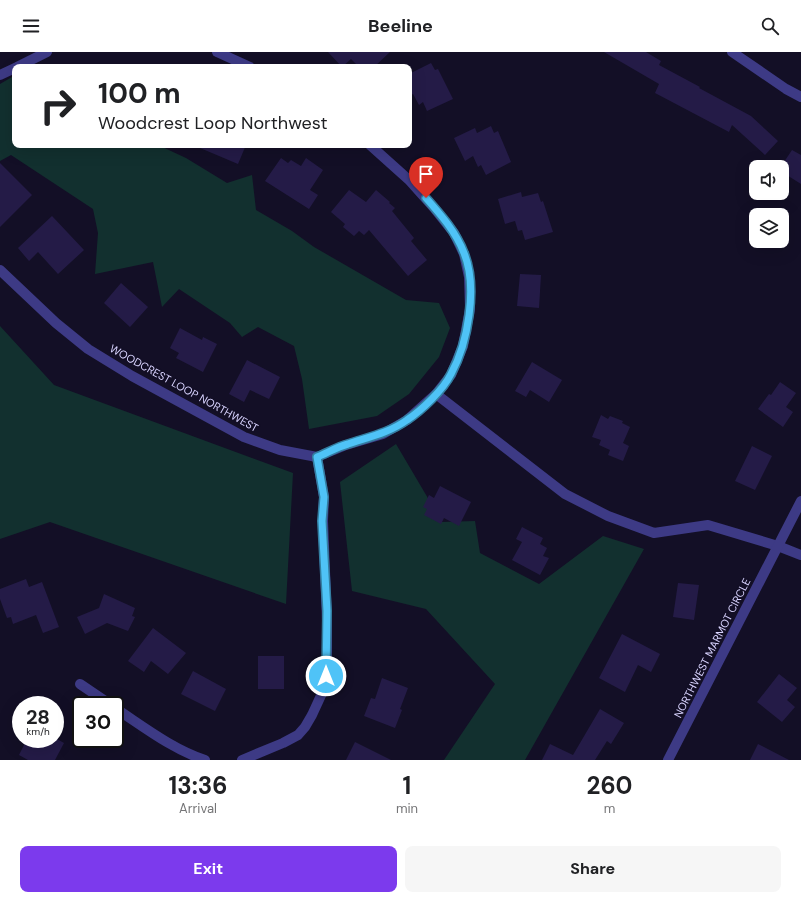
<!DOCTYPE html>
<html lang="en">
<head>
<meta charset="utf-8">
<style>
  :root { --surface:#fff; --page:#f6f6f6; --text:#202124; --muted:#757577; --accent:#7c3aed }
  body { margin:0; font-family:"DM Sans",sans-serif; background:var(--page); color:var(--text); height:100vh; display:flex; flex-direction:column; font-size:15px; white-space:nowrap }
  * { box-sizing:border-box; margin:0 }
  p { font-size:13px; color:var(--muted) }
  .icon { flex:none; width:22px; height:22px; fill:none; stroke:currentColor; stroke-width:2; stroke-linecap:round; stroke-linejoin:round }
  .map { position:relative; height:708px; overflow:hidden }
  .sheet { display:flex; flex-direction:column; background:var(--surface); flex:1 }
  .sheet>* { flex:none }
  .hud { position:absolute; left:12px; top:12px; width:400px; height:84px; border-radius:8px; box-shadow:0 4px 16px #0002; background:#fff; color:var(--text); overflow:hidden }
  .controls { position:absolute; left:749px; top:108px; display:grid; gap:8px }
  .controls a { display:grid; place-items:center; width:40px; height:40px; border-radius:8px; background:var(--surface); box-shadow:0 4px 16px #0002; font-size:20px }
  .speed { position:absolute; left:12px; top:644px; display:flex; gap:8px; font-size:20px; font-weight:700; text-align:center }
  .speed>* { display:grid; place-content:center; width:52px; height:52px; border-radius:50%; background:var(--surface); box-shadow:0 4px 16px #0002; line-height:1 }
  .speed small { font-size:10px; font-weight:400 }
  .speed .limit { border:2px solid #111; border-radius:6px; background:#fff; color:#111 }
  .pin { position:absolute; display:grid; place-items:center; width:34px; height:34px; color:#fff; margin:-41px -17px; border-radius:50% 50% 50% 0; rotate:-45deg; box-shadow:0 0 4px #0007 }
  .pin .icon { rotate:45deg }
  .me { position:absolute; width:44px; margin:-22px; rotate:0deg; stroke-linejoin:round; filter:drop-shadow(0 0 3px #0008) }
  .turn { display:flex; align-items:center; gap:14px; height:84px; padding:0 20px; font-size:18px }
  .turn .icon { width:52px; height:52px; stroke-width:2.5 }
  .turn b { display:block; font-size:28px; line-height:34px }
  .eta { display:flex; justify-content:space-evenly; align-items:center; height:68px; text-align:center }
  .eta b { font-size:24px; font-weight:700; line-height:28px }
  .cta { display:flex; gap:8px; margin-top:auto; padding:8px 20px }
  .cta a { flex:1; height:46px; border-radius:8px; background:var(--accent); color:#fff; font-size:16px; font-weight:700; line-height:46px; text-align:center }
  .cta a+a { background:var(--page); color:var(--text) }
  header { display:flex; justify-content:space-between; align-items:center; height:52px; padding:0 20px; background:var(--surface); font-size:18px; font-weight:700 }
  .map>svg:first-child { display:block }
</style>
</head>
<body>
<header><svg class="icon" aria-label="menu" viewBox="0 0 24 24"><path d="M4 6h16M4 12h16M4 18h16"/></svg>Beeline<svg class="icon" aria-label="search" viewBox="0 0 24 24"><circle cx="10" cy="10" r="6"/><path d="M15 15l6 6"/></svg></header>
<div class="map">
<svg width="801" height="708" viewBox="0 0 801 708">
  <rect width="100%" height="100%" fill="#130f26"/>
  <g fill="#12302f">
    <path d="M 12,25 L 15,25 L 15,93 L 158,93 L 186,106 L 227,131 L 252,123 L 256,158 L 292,179 L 314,195 L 406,248 L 439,251 L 450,276 L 439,305 L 409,342 L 377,364 L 309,377 L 302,327 L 294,294 L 258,275 L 242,285 L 230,271 L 179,237 L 162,255 L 153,210 L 95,222 L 98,181 L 93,157 L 11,103 L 0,109 L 0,32 Z"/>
    <path d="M 0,274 L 54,333 L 293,421 L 286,552 L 50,470 L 0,487 Z"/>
    <path d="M 396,392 L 442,470 L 475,469 L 480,501 L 539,532 L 603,484 L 644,497 L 525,708 L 444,708 L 495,632 L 426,557 L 352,539 L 340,430 Z"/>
  </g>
  <g fill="#241b47">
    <path d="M 328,0 L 390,0 L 374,15 L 359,15 L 351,7 L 342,15 Z"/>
    <path d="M 604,0 L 646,0 L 661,9 L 659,13 L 700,35 L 699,36 L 751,64 L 778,89 L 765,103 L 732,73 L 729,80 L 655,41 L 659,32 Z"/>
    <path d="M 431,11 L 435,18 L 438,17 L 453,47 L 427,59 L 423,50 L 419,53 L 413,42 L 409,44 L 409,22 Z"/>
    <path d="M 491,74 L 494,81 L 498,79 L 511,110 L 486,123 L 481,113 L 478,115 L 473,104 L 465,109 L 454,86 L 475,76 L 477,81 Z"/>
    <path d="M 193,93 L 246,93 L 238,112 Z"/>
    <path d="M 792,98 L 801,103 L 801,132 L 782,120 L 782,113 Z"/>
    <path d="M 281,106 L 288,111 L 291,108 L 301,114 L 306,106 L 323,118 L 310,138 L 318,143 L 309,157 L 265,129 Z"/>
    <path d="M 0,111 L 32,143 L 0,175 Z"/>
    <path d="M 349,138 L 366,150 L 376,138 L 390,150 L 389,151 L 395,156 L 392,159 L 414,186 L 411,189 L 427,208 L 408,224 L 369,178 L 364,183 L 359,179 L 354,184 L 343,175 L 345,172 L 331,160 Z"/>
    <path d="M 521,140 L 522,145 L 538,141 L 541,150 L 543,149 L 553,180 L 525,188 L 522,178 L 518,179 L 515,169 L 505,172 L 498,147 Z"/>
    <path d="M 52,164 L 84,198 L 58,222 L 38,200 L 29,209 L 18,196 Z"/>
    <path d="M 520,222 L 541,223 L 539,256 L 517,254 Z"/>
    <path d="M 121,231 L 148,255 L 130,275 L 104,251 Z"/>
    <path d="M 180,276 L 202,288 L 203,285 L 217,292 L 203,320 L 176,306 L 179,301 L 170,296 Z"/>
    <path d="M 247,308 L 280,325 L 269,347 L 250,338 L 244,350 L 229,342 Z"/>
    <path d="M 532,310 L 562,328 L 549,350 L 530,338 L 526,345 L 515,339 Z"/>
    <path d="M 780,330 L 796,341 L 786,355 L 793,360 L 783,375 L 758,357 L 769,342 L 771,343 Z"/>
    <path d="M 601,363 L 608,367 L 610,364 L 623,369 L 622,371 L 630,375 L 623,391 L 629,394 L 623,409 L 608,403 L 610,398 L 599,393 L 601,388 L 592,385 Z"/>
    <path d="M 752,394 L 772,404 L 755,438 L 735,429 Z"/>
    <path d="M 440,434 L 471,450 L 459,474 L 444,466 L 441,472 L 424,463 L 427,457 L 423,455 L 429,443 L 434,446 Z"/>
    <path d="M 522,475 L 543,486 L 540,492 L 547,496 L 543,504 L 549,506 L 540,523 L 512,508 L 522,490 L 516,487 Z"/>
    <path d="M 26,527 L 29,535 L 42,530 L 59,575 L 43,581 L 36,563 L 13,572 L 11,565 L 7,566 L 0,547 L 0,537 Z"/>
    <path d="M 678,531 L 699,533 L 694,568 L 673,565 Z"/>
    <path d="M 104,542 L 135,556 L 132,564 L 135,565 L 128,579 L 107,571 L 85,582 L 77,565 L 99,556 Z"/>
    <path d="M 153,576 L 186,601 L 168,622 L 151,609 L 144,620 L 128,609 Z"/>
    <path d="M 622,582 L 660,602 L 651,620 L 638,613 L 625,640 L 599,626 Z"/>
    <rect x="258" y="604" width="26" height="33"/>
    <path d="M 193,619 L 226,637 L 215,659 L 181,642 Z"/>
    <path d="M 779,622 L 797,636 L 787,648 L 795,655 L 782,670 L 757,650 Z"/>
    <path d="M 382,626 L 408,636 L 400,657 L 402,658 L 395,676 L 364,664 L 371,646 L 375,647 Z"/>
    <path d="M 600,657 L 624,671 L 611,692 L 607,689 L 595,708 L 542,708 L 550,692 L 573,703 Z"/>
    <path d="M 27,687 L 57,687 L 64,691 L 55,708 L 28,708 L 19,703 Z"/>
    <path d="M 355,690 L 391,708 L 346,708 Z"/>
    <path d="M 758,692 L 789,708 L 750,708 Z"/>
  </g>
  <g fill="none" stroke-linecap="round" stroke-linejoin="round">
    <g stroke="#3d3a85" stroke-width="10">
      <path d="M 217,0 L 250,15"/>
      <path d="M 732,0 L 786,37 L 801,45"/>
      <path d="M 17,15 L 47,0"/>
      <path d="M 0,23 L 15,16"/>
      <path d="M 0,218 L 56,271 L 88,297 L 132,324 L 244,385 L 280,398 L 317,405 L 346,393 L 383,382 L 407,368 L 436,342 L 451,323 L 463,294 L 470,257 L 469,225 L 464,202 L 454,181 L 434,156 L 409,128 L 370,93"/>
      <path d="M 436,342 L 565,442 L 608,464 L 654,481 L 708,473 L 778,494 L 801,503"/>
      <path d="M 80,632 L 111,653"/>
      <path d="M 115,656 C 144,675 172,697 205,708"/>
      <path d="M 242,708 L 283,691 L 298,683 L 305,675 L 312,663 L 324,637 L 327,624 L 327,569 L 323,469 L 324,445 L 317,405"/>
      <path d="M 668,708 L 801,449"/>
    </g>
  </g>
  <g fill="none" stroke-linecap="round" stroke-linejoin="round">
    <g stroke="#337fa1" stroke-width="10">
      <path id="route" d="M 326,624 L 327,559 L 322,469 L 324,445 L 317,405 C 327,401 337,395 348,392 C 369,385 389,381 407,368 C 422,358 443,338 451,322 C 468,291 478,235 464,201 C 456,180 441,163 426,146"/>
    </g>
    <use href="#route" stroke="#4fc3f7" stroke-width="7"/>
  </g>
  <g text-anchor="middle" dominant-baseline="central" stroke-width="3" stroke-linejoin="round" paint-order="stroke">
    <g font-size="11" fill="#d9d4ff" stroke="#130f26">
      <text transform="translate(184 336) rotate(29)">WOODCREST LOOP NORTHWEST</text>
      <text transform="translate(712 596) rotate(-63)">NORTHWEST MARMOT CIRCLE</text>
    </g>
  </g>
</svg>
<div class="controls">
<a><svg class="icon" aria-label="sound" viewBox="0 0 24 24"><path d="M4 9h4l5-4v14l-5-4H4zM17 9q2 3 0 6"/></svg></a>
<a><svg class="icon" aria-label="layers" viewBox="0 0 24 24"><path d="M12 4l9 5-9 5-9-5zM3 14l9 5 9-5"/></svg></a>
</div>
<div class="speed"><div>28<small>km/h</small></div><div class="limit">30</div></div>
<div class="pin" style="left:426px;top:146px;background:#d93025"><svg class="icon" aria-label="arrive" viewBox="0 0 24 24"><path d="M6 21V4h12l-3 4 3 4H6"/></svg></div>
<svg class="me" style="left:326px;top:624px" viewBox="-20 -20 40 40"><circle r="17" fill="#4fc3f7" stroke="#fff" stroke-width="3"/><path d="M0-11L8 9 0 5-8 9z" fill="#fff"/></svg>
<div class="hud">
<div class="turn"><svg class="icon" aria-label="right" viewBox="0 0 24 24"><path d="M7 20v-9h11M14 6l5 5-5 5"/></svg><div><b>100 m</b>Woodcrest Loop Northwest</div></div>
</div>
</div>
<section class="sheet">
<div class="eta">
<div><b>13:36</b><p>Arrival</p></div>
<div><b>1</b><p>min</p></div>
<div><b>260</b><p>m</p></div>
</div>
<div class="cta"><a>Exit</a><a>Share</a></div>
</section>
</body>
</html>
